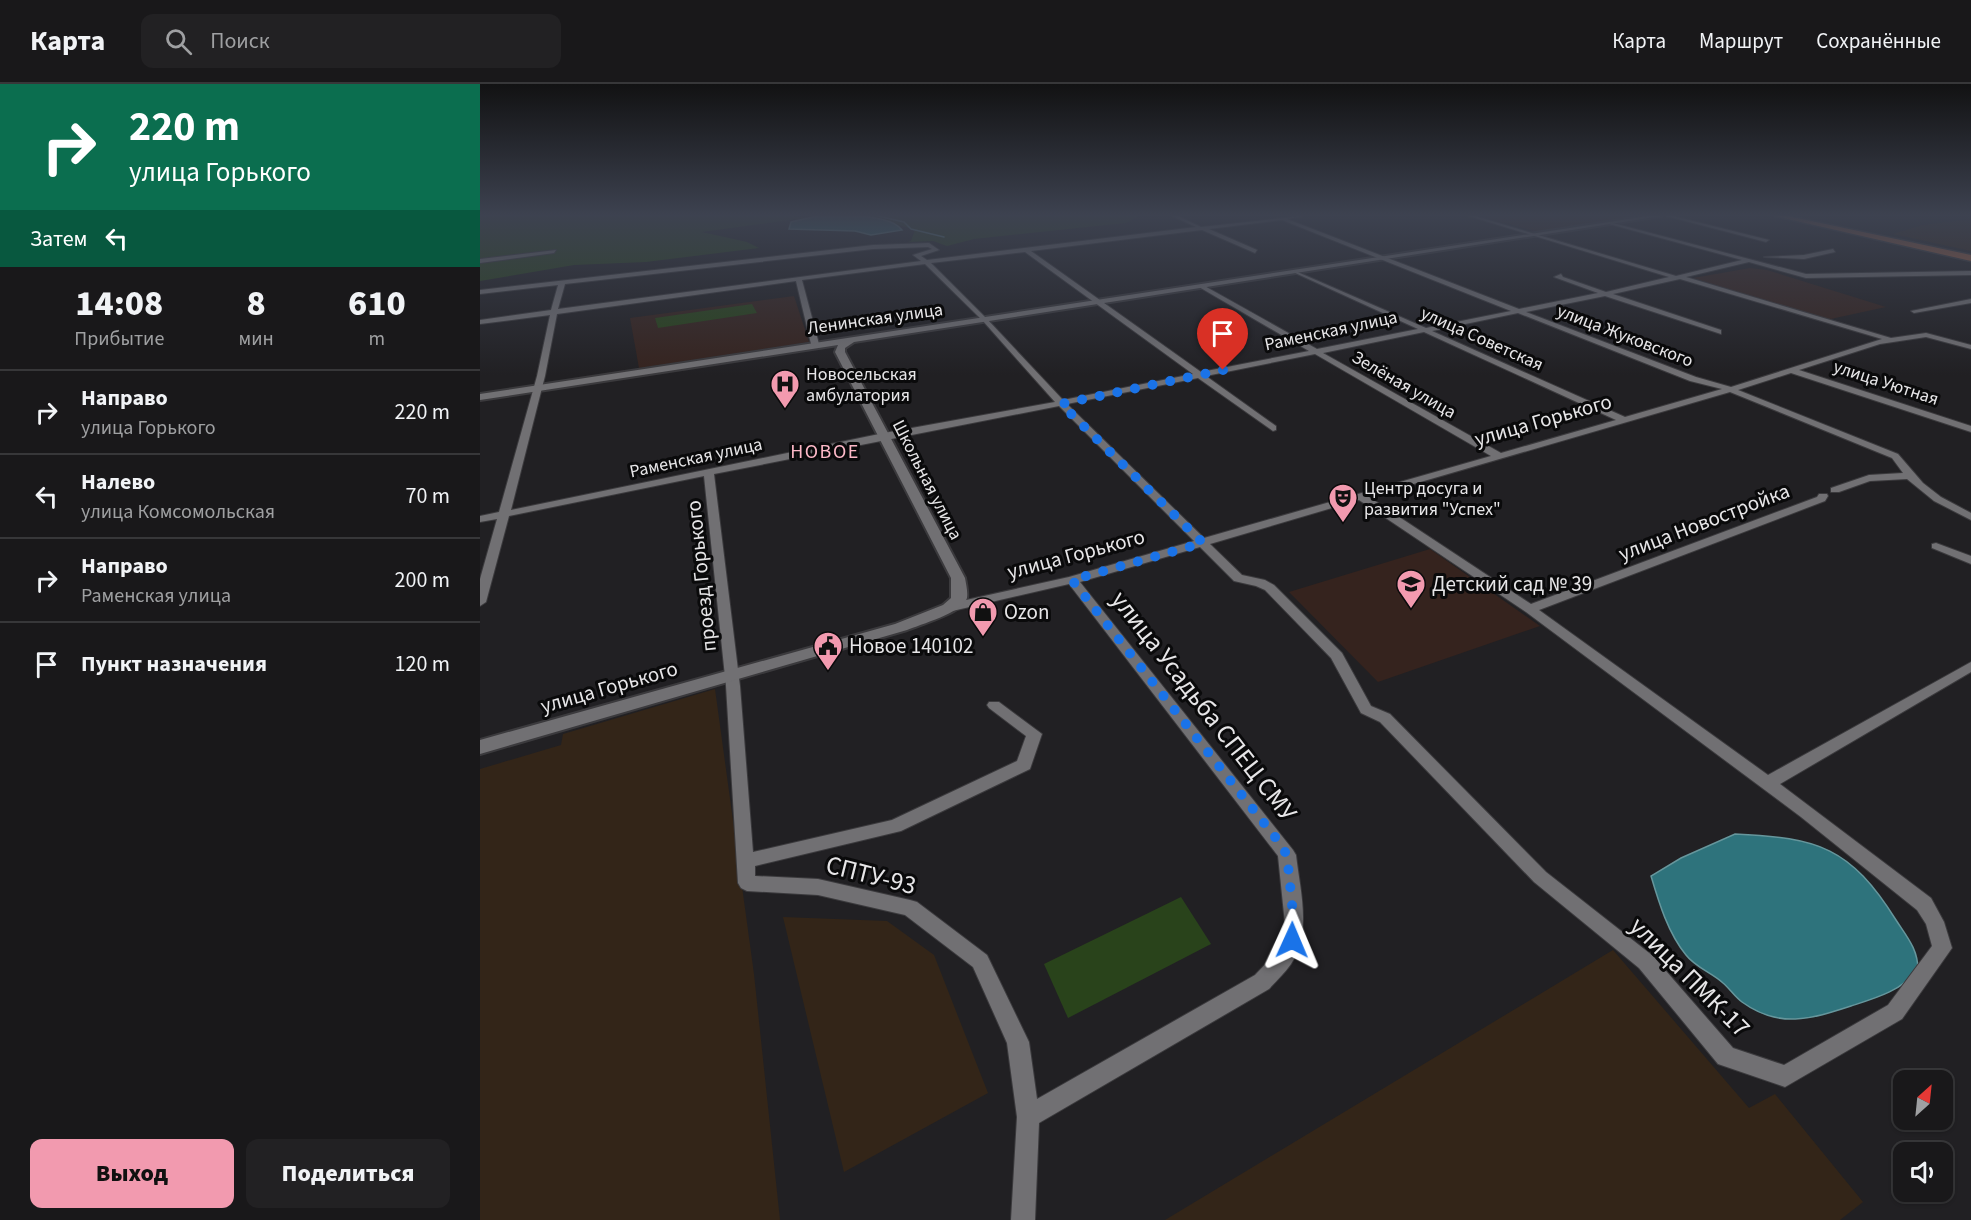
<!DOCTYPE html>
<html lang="ru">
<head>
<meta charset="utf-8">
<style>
  :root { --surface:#19181a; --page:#222123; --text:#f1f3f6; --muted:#9fa0a2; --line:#373739; --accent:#f29aaf }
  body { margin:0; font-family:"Source Sans 3",sans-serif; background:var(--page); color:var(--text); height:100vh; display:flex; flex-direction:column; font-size:22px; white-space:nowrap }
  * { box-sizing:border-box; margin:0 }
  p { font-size:20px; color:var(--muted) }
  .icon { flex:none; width:33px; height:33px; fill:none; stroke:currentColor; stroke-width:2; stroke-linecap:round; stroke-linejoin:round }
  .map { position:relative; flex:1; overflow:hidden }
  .drawer { display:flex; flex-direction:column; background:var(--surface); width:480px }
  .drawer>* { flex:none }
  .top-card { background:#0b6e4f; color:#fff; overflow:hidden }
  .needle { width:39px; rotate:27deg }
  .buttons { position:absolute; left:1413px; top:986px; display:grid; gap:12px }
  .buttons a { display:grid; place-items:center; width:60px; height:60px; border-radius:12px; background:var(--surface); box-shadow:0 2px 4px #0004,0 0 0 2px var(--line); font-size:30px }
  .pin { position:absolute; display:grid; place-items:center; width:51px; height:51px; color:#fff; margin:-62px -26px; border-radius:50% 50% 50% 0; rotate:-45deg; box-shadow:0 0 6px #0007 }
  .pin .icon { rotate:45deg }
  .me { position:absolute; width:66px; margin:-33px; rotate:1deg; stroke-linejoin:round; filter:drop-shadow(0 0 4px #0008) }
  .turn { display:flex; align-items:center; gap:21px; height:126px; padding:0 30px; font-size:27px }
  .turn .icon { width:78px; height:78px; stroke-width:2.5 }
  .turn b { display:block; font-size:42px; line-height:51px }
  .then { display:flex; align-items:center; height:57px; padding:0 30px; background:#0003; gap:12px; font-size:22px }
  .eta { display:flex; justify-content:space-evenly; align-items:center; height:102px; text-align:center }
  .eta b { font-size:36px; font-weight:800; line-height:42px }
  .button { display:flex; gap:12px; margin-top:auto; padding:12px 30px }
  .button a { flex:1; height:69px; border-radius:12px; background:var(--accent); color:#111; font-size:24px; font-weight:800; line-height:69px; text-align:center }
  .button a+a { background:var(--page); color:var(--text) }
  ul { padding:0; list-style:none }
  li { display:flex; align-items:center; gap:18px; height:84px; padding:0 30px; border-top:2px solid var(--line) }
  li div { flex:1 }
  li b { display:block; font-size:22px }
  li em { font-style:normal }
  header { display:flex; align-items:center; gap:36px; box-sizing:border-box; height:84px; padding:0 30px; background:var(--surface); border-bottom:2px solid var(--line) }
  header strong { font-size:28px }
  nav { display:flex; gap:33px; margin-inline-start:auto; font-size:21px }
  .search { width:420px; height:54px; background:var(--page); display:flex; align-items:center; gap:15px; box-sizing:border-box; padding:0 21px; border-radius:12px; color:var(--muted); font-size:22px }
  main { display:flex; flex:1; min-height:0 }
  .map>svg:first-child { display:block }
</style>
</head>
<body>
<header>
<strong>Карта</strong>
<div class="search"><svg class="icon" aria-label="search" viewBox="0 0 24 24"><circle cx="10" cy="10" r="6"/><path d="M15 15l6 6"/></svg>Поиск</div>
<nav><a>Карта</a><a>Маршрут</a><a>Сохранённые</a></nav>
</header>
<main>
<section class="drawer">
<div class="top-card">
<div class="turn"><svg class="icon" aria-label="right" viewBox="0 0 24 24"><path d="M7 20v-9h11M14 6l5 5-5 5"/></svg><div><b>220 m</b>улица Горького</div></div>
<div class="then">Затем<svg class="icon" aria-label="left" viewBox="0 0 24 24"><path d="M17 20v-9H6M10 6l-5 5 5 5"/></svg></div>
</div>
<div class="eta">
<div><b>14:08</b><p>Прибытие</p></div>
<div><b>8</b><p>мин</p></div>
<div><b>610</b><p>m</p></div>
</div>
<ul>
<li><svg class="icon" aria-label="right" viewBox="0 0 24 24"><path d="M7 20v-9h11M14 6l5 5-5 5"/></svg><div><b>Направо</b><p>улица Горького</p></div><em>220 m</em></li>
<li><svg class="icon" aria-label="left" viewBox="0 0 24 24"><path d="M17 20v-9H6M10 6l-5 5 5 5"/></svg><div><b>Налево</b><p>улица Комсомольская</p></div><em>70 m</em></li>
<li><svg class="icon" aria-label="right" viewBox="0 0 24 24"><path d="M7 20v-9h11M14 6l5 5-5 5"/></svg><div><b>Направо</b><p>Раменская улица</p></div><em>200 m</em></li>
<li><svg class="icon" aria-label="arrive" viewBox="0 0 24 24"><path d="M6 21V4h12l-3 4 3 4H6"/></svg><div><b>Пункт назначения</b></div><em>120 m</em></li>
</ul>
<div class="button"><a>Выход</a><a>Поделиться</a></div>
</section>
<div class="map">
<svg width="1491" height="1136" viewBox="0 0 1491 1136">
  <rect width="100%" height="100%" fill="#212023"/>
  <g fill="#332518">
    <path d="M 1491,135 L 1491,167 L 1413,150 L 1443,141 Z"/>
    <path d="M 235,605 L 274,890 L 300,1136 L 0,1136 L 0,685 L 81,661 L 83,650 Z"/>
    <path d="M 303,833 L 407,837 L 454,871 L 508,1009 L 364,1088 Z"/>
    <path d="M 1133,866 L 1269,1024 L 1295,1010 L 1383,1118 L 1360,1136 L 685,1136 Z"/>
  </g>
  <g fill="#35231e">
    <path d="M 1000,132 L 1160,132 L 1058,148 Z"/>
    <path d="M 1270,184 L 1287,186 L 1406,223 L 1346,236 L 1213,194 Z"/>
    <path d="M 314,212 L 329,258 L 159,284 L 150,234 Z"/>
    <path d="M 950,465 L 1060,542 L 898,598 L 809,508 Z"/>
  </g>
  <g fill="#29431b">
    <path d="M 0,132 L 314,132 L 324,134 L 222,148 L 267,158 L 279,164 L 166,178 L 94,181 L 0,197 Z"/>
    <path d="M 391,132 L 659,132 L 646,139 L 494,155 L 467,162 L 453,157 L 428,158 L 431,157 L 435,146 Z"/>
    <path d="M 272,220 L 277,229 L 178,244 L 175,234 Z"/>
    <path d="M 701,813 L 731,860 L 588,934 L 564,880 Z"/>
  </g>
  <g fill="#2e737c" stroke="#66969c" stroke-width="1.5">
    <path d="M 337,132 C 358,131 410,129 422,146 L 391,151 L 375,147 L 309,145 L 311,138 Z"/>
    <path d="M 1255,750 C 1339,754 1370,763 1416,836 C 1427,853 1438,865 1438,886 C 1421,907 1396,914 1371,922 C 1331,935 1299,945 1262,918 C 1255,913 1250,905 1243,899 C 1232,889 1215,883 1206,871 C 1188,849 1179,819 1171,792 L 1201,774 Z"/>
  </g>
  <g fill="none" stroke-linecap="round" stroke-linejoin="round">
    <path stroke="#66969c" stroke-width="1.5" d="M 398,132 L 424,138 L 431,145 L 464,153"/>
    <g stroke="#3b3a3d" stroke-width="2">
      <g id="minor">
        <path d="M 692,132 L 698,132 L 721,143 L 823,132 L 807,135 L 1039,225 L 1118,209 L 1074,193 L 1081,190 L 1083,193 L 1126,208 L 1189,193 L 989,132 L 995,132 L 1196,192 L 1262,176 L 1129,140 L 1129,138 L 1326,190 L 1491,187 L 1491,191 L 1326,194 L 1269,178 L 1206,193 L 1411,254 L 1446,249 L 1491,261 L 1491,265 L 1446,253 L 1400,260 L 1319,286 L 1491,342 L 1491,348 L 1311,289 L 1258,306 L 1418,370 L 1443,399 L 1461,413 L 1491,429 L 1491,436 L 1454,417 L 1427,395 L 1390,397 L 1359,408 L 1351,408 L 1351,404 L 1389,391 L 1423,389 L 1412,374 L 1250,308 L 889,413 L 1051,520 L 1337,413 L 1339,410 L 1347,410 L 1348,412 L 1345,417 L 1059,526 L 1288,691 L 1491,578 L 1491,588 L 1300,700 L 1451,814 L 1464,838 L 1472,864 L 1422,935 L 1305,1003 L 1238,980 L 1159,884 L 1054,798 L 900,638 L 881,629 L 851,574 L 785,506 L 776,502 L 754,497 L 720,463 L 600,498 L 813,766 L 816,771 C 820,806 832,848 811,880 C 805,889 796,897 789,905 L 559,1039 L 555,1136 L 531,1136 L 537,1033 L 527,959 L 493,883 L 425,831 L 338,811 L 267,807 L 261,804 L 258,799 L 246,602 L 224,392 L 29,432 L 6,518 L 0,522 L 0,495 L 17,435 L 0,438 L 0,432 L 19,428 L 57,292 L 70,231 L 0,240 L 0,236 L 71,226 L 78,201 L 0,210 L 0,206 L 393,161 L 449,159 L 459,166 L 441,172 L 447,176 L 716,143 ZM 802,136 L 1031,227 L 946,244 L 813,186 L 813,188 L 938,245 L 837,265 L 721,200 L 719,203 L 829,267 L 721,288 L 551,167 L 722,146 L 775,169 L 777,166 L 729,145 ZM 448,163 L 452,165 L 433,171 L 441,177 L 78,225 L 85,200 L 393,165 ZM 545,168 L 713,290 L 583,316 L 507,235 L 451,179 ZM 445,180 L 503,237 L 575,318 L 404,349 L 31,426 L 65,292 L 77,230 L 316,197 L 331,260 L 335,262 L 339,260 L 322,196 ZM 1200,195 L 1402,255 L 1251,303 L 1216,293 L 1046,228 L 1125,212 L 1241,250 L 1241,246 L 1133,210 ZM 1038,229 L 1210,297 L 1242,305 L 1145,333 L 952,247 ZM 944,248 L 1136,336 L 1021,369 L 843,269 ZM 835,270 L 1011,372 L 724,454 L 587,320 L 718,294 L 793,347 L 796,346 L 796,342 L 726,292 ZM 579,322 L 714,457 L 589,493 L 468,520 L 462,524 L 468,528 L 589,500 L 798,772 L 805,840 L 802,856 L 797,868 L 775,891 L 557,1015 L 549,958 L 507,871 L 437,818 L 430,816 L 338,795 L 275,792 L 275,782 L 421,747 L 550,685 L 562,650 L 519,618 L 509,618 L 507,621 L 509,624 L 546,652 L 537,677 L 412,736 L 273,768 L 260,602 L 234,390 ZM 879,416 L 1046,528 L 1321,733 L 1437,826 L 1446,840 L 1452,862 L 1408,921 L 1304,981 L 1253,964 L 1173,872 L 1066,788 L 910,630 L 891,622 L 862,569 L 794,501 L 785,496 L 762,491 L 730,460 Z"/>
        <path d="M 1186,132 L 1193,132 L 1289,156 L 1286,158 Z"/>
        <path d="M 1353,165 L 1355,168 L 1324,175 L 1284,173 L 1324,171 Z"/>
        <path d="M 76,166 L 74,169 L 0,179 L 0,175 Z"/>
        <path d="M 1491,215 L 1491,219 L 1434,229 L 1431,227 Z"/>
        <path d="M 1456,459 L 1491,472 L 1491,480 L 1452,464 L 1452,460 Z"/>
      </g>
    </g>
    <g stroke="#3b3a3d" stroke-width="4">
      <path id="tertiary" d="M 1168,132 L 1181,132 L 374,258 L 365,264 L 365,268 L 485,494 C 486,500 488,508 487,514 C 484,528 439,541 427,546 L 0,670 L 0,656 L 415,540 L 463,521 L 471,514 L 471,494 L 355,268 L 358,261 L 0,316 L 0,310 Z"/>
    </g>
    <g stroke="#3b3a3d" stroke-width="3">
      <path id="primary" d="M 1295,132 L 1308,132 L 1491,171 L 1491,177 Z"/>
    </g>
    <use href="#minor" fill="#717073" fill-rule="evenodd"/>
    <use href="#tertiary" fill="#717073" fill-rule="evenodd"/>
    <use href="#primary" fill="#aa6341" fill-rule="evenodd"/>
  </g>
  <linearGradient id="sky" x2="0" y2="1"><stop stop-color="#121213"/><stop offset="0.45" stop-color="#3d4250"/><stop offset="1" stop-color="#3d4250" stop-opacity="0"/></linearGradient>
  <rect width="1491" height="291" fill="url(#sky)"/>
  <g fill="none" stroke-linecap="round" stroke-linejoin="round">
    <path stroke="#1a73e8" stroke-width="10" stroke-dasharray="0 18" d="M 743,286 L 581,320 L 723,459 L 592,496 L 795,753 L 807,771 L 814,840 L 812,856"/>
  </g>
  <defs>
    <g id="hospital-pin" transform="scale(1.5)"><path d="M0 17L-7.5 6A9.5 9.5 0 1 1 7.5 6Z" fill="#f29aaf" stroke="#0a0a0b"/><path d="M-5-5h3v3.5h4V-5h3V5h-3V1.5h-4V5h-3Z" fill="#111"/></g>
    <g id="theatre-pin" transform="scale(1.5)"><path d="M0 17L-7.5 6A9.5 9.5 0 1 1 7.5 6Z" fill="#f29aaf" stroke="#0a0a0b"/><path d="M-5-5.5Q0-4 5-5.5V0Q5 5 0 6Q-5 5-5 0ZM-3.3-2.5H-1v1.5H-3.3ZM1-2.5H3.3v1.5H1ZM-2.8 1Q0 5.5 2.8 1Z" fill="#111"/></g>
    <g id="school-pin" transform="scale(1.5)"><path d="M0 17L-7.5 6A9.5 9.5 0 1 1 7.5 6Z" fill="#f29aaf" stroke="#0a0a0b"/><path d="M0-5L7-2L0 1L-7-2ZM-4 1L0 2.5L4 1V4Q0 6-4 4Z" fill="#111"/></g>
    <g id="shop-pin" transform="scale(1.5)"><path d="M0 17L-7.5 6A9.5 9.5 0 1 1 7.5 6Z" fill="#f29aaf" stroke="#0a0a0b"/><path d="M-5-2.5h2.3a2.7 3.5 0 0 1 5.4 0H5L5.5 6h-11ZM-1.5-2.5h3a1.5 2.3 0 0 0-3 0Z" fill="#111"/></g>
    <g id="civic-pin" transform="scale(1.5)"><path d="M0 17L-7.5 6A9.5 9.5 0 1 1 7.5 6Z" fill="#f29aaf" stroke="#0a0a0b"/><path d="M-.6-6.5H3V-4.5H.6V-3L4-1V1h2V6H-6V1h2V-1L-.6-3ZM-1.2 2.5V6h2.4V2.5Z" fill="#111"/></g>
  </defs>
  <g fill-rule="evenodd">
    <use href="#hospital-pin" x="305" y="300"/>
    <use href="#theatre-pin" x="863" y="414"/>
    <use href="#school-pin" x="931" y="500"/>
    <use href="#shop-pin" x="503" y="528"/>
    <use href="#civic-pin" x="348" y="562"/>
  </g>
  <g text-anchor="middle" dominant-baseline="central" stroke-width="6" stroke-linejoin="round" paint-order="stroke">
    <g font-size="18" fill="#e7e6e8" stroke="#0a0a0b">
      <text transform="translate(395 235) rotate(-8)">Ленинская улица</text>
      <text transform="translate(851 247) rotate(-12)">Раменская улица</text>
      <text transform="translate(1145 252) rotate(21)">улица Жуковского</text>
      <text transform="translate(1002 255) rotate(24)">улица Советская</text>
      <text transform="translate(1406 299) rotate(18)">улица Уютная</text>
      <text transform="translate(924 301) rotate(30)">Зелёная улица</text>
      <text transform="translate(216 374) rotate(-12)">Раменская улица</text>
      <text transform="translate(447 396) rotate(63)">Школьная улица</text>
    </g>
    <g font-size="18" fill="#e7e6e8" stroke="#0a0a0b" text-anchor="start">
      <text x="326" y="290">Новосельская<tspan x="326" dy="21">амбулатория</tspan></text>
      <text x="884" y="404">Центр досуга и<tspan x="884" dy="21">развития "Успех"</tspan></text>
    </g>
    <g font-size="20" letter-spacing="1.5" fill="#fcb8c7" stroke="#0a0a0b">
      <text x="345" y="368">НОВОЕ</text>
    </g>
    <g font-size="21" fill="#e7e6e8" stroke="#0a0a0b">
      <text transform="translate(1063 336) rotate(-16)">улица Горького</text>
      <text transform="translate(1224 438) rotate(-21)">улица Новостройка</text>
      <text transform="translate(596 470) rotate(-15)">улица Горького</text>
      <text transform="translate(221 492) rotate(-96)">проезд Горького</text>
      <text transform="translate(129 603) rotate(-16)">улица Горького</text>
    </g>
    <g font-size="21" fill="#e7e6e8" stroke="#0a0a0b" text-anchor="start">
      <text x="952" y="500">Детский сад № 39</text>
      <text x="524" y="528">Ozon</text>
      <text x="369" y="562">Новое 140102</text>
    </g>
    <g font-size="26" fill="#e7e6e8" stroke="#0a0a0b">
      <text transform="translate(724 622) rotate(52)">улица Усадьба СПЕЦ СМУ</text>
      <text transform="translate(391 791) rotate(14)">СПТУ-93</text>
      <text transform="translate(1210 893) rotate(45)">улица ПМК-17</text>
    </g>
  </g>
</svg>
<div class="buttons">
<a><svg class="needle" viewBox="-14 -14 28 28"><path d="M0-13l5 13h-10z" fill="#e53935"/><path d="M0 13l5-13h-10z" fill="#9fa0a2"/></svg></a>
<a><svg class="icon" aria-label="sound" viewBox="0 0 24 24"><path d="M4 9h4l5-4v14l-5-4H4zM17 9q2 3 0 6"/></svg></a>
</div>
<div class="pin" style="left:743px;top:286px;background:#d93025"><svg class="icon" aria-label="arrive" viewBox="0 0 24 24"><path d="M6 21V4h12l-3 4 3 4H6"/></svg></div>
<svg class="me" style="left:812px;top:856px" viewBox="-20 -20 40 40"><path d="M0-17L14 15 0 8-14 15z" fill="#1a73e8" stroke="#fff" stroke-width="4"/></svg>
</div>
</main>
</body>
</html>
